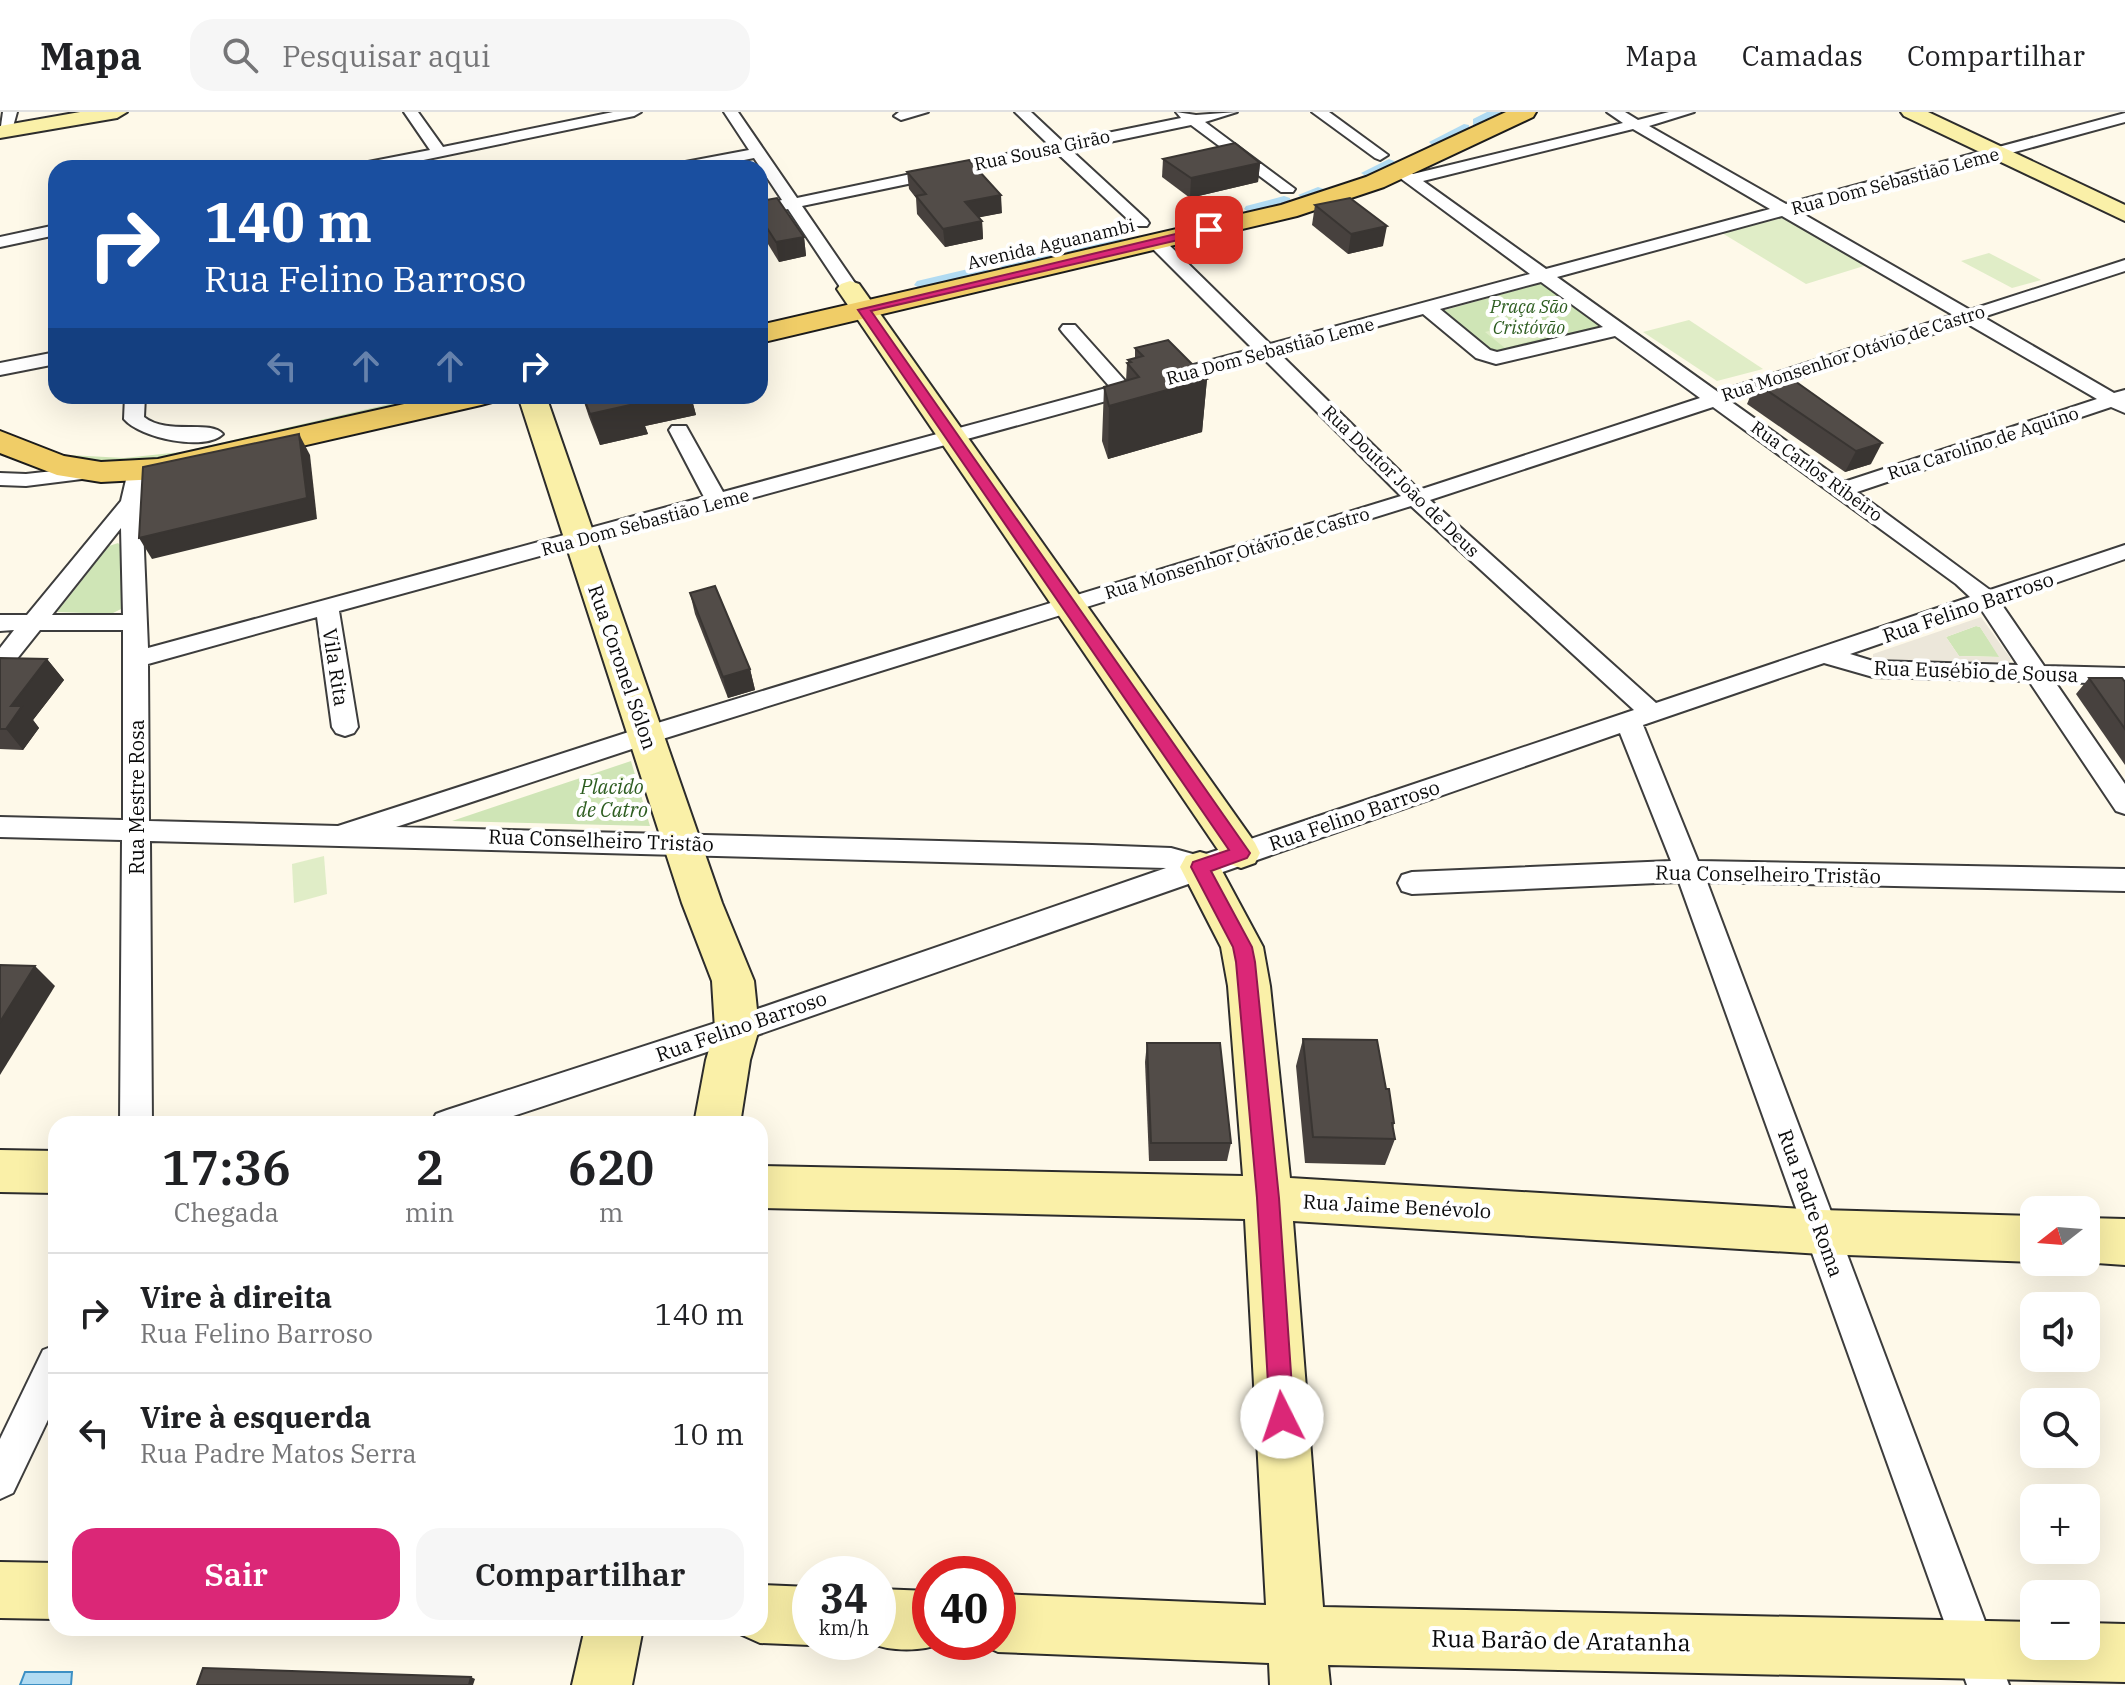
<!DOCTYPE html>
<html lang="pt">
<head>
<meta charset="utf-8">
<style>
  :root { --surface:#fff; --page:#f6f6f6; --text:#202124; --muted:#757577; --line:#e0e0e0; --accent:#db2777 }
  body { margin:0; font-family:"IBM Plex Serif",serif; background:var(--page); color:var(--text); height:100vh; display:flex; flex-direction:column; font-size:30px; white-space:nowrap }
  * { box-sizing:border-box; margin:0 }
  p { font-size:26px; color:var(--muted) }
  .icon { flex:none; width:44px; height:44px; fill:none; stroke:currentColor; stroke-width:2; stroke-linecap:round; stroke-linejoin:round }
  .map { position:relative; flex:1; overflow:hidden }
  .details { position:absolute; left:48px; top:1004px; width:720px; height:520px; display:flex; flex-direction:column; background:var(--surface); border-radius:24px; box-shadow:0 8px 32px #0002 }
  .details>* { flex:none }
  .guide { position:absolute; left:48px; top:48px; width:720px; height:244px; border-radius:24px; box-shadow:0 8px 32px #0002; background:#1a4fa0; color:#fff; overflow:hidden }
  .needle { width:52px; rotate:253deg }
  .fabs { position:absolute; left:2020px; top:1084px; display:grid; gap:16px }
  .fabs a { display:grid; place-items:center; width:80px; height:80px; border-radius:16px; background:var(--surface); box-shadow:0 8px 32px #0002; font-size:40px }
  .speed { position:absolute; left:792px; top:1444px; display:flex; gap:16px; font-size:40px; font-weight:700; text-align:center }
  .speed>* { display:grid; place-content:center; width:104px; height:104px; border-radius:50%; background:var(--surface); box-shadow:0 8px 32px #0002; line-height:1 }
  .speed small { font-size:20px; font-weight:400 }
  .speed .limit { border:12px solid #d22; background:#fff; color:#111 }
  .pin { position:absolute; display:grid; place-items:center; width:68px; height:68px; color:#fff; margin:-34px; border-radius:16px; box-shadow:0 4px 12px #0006 }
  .me { position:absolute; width:88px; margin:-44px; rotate:356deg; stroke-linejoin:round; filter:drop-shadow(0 0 6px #0008) }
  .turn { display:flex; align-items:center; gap:28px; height:168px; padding:0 24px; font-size:36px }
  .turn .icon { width:104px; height:104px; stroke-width:2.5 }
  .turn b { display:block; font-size:56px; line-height:68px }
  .lanes { display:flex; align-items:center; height:76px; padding:0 24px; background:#0003; justify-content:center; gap:40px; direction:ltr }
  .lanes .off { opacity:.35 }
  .eta { display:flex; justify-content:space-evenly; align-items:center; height:136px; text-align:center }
  .eta b { font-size:48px; font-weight:600; line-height:56px }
  .action { display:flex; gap:16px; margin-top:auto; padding:16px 24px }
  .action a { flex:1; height:92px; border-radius:24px; background:var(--accent); color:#fff; font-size:32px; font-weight:600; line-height:92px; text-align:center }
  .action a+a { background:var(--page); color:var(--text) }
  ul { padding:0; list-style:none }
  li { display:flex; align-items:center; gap:24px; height:120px; padding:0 24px; border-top:2px solid var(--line) }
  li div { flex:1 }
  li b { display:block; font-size:30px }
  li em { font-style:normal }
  header { display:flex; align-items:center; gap:48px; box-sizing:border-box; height:112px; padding:0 40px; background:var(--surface); border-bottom:2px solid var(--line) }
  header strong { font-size:38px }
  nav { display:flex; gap:44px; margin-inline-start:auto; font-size:28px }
  .search { width:560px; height:72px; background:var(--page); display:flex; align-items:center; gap:20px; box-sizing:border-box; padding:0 28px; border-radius:24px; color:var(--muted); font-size:30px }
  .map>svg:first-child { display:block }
</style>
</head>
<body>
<header>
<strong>Mapa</strong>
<div class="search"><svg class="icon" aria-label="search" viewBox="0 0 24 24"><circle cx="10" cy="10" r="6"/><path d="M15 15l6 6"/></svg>Pesquisar aqui</div>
<nav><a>Mapa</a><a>Camadas</a><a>Compartilhar</a></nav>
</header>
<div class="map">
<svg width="2125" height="1573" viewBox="0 0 2125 1573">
  <rect width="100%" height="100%" fill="#fef9e9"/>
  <g fill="#cfe5b6">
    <path d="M 1542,171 L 1605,215 L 1495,244 L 1438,200 Z"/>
    <path d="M 424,284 L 437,284 C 383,296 329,308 275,321 C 216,334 128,363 69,343 L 124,346 L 181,340 Z"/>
    <path d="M 118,431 L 122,435 L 121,497 L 111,502 L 57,500 L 109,434 Z"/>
    <path d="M 1976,514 L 1980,515 L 2000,545 L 1959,544 L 1946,525 Z"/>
    <path d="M 631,649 L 650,714 L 452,709 Z"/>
  </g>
  <g fill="#e0edc7">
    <path d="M 1782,106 L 1867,153 L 1806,172 L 1722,121 Z"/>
    <path d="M 1989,141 L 2041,168 L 2012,176 L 1961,149 Z"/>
    <path d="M 1689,208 L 1763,257 L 1717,269 L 1643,220 Z"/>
    <path d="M 1527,209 L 1548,224 L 1505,236 L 1485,220 Z"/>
    <path d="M 324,744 L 327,782 L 294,791 L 292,752 Z"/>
  </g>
  <path fill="#ece7da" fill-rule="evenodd" d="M 1981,505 L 2011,547 L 2009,550 L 1878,549 L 1873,545 L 1873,542 ZM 1976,514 L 1980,515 L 1999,545 L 1959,544 L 1946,525 Z"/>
  <path fill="#b1dbf2" stroke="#3d90c4" stroke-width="2" d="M 25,1560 L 72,1560 L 71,1573 L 20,1573 Z"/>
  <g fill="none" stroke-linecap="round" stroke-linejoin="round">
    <g fill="#b1dbf2" fill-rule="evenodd">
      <path d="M 1487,0 L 1505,0 L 1483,13 L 1473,13 L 1473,7 Z"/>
      <path d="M 1464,12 L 1469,13 L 1469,19 L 1442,33 L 1432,33 L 1429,30 Z"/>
      <path d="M 1389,47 L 1394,49 L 1394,55 L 1369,66 L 1361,61 Z"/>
      <path d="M 1318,75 L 1324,77 L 1324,83 L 1306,88 L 1298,83 Z"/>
      <path d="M 1284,84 L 1290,86 L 1290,92 L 1252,102 L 1244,97 L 1246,94 Z"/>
      <path d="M 1229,97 L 1237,102 L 1235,105 L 1192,116 L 1184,111 L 1186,108 Z"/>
      <path d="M 1116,123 L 1124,128 L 1122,132 L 1072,143 L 1064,138 L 1066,134 Z"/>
      <path d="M 1046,139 L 1055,144 L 1052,148 L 1007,158 L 998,153 L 1001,149 Z"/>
      <path d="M 981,154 L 990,159 L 987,163 L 923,178 L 914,173 L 917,169 Z"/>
    </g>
    <g stroke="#3d3d3d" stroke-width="4">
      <g id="street">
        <path d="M 3,0 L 17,0 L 11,22 L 0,21 Z"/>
        <path d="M 404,0 L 418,0 L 443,35 L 613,0 L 641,0 L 634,4 L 385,56 L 355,56 L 363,51 L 430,38 Z"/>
        <path d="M 724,0 L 738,0 L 797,86 L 1049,33 L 1015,0 L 1031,0 L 1063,30 L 1181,6 L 1176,0 L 1196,3 L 1237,0 L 1205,10 L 1295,77 L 1293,80 L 1281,80 L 1191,13 L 1071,38 L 1147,108 L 1149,111 L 1147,114 L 1135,114 L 1057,41 L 802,94 L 859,177 L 850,182 L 844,181 L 788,97 L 760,103 L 760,93 L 782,88 L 754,46 L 704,56 L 672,56 L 680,51 L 749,38 Z"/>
        <path d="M 899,0 L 928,0 L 901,8 L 894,4 Z"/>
        <path d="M 1312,0 L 1329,0 L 1388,43 L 1380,48 L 1375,46 Z"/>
        <path d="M 1607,0 L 1625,0 L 1638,8 L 1669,0 L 1694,0 L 1649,14 L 1786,92 L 2125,1 L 2125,10 L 1798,99 L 1970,198 L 2125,148 L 2125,159 L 1983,205 L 2114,281 L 2125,278 L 2125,301 L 2111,295 L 1857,380 L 1990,478 L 2125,433 L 2125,447 L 2000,490 L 2044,554 L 2125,556 L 2125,572 L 2055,570 L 2125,672 L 2125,702 L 2116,699 L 2029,569 L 1873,565 L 1824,551 L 1643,613 L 1698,749 L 2125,757 L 2125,779 L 1707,770 L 2009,1573 L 1967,1573 L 1679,770 L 1412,782 L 1402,779 L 1398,771 L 1402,763 L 1412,760 L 1671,749 L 1620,621 L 737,930 L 489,1012 L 431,1012 L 436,1002 L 447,998 L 737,904 L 1166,756 L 150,729 L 152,1012 L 120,1012 L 122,728 L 0,725 L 0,705 L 123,708 L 123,518 L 40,518 L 8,558 L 0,560 L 0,536 L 14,518 L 0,519 L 0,503 L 27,503 L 121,389 L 129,355 L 143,355 L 146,359 L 142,390 L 148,536 L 704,385 L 669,318 L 672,314 L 686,314 L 723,380 L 1110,275 L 1063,221 L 1060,217 L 1063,213 L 1075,213 L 1127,271 L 1253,237 L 1150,134 L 1148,130 L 1150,126 L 1162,126 L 1270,232 L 1530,162 L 1392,60 L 1400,55 L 1413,62 L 1623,11 ZM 1633,17 L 1770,97 L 1546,157 L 1423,69 ZM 1782,104 L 1953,203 L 1718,280 L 1557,165 ZM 1541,170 L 1603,215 L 1497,240 L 1490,238 L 1440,197 ZM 1423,202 L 1476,246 L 1496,252 L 1615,224 L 1700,286 L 1419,378 L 1279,241 ZM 1966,211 L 2097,287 L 1844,370 L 1730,289 ZM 1263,246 L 1401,384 L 638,617 L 338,714 L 149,709 L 148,552 L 317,505 L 332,615 L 336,621 L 345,624 L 354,621 L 358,615 L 339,499 ZM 1713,295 L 1956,472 L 1970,485 L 1656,591 L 1430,388 ZM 1411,394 L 1634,598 L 1200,744 L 1171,736 L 1092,733 L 396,715 L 656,629 ZM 121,416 L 123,503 L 52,503 ZM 1981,497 L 2018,553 L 1873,549 L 1850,542 Z"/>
        <path d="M 56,113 L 56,123 L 0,135 L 0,125 Z"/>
        <path d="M 56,240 L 56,252 L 0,263 L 0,251 Z"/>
        <path d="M 125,284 L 145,284 L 144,305 C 168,324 209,307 223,322 C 205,340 140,326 124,307 Z"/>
        <path d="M 99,354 L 106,356 L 109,360 L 106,364 L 26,374 L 0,373 L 0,361 L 26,362 Z"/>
        <path d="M 56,1233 L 56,1291 L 13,1381 L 0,1387 L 0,1327 L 43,1238 Z"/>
      </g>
    </g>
    <g stroke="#2c2c2c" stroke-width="4">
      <g id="secondary">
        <path d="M 80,0 L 127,0 L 117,6 L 0,26 L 0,14 Z"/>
        <path d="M 1901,0 L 1928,0 L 2125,93 L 2125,109 L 1904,4 Z"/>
        <path d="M 850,169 L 859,172 L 1255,731 L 1260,741 L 1255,751 L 1241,756 L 1227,751 L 837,177 L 841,172 Z"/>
        <path d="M 518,284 L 546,284 L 722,791 L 754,869 L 759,917 L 750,948 L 740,1012 L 694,1012 L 706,948 L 715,917 L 712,869 L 682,791 Z"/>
        <path d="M 1200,740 L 1214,744 L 1263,835 L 1270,874 L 1290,1066 L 1821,1098 L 2034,1104 L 2034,1150 L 1821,1142 L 1293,1109 L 1323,1495 L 2034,1510 L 2034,1534 L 2086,1534 L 2086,1511 L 2125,1512 L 2125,1570 L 1328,1553 L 1330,1573 L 1270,1573 L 1269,1551 L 998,1540 L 978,1531 L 998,1530 L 998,1482 L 1266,1493 L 1245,1107 L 760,1096 L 760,1054 L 1243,1064 L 1228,874 L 1221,835 L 1180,755 L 1186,744 Z"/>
        <path d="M 0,1038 L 56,1039 L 56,1081 L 0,1080 Z"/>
        <path d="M 2086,1106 L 2125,1107 L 2125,1153 L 2082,1150 L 2086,1150 Z"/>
        <path d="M 0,1450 L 56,1451 L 56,1507 L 0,1506 Z"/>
        <path d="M 760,1473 L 810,1475 L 810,1530 L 817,1530 L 810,1533 L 760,1531 L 740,1522 L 737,1516 L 760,1516 Z"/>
        <path d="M 878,1477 L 930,1479 L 930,1530 L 946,1530 C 923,1540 890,1540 867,1530 L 878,1530 Z"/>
        <path d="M 585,1516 L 643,1516 L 632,1573 L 572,1573 Z"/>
      </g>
    </g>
    <g stroke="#1b1b1b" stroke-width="4">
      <g id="primary">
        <path d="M 1506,0 L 1536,0 L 1533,5 L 1384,75 L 1297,104 L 760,231 L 760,213 L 1281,93 L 1366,65 Z"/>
        <path d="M 440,284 L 496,284 L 492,290 L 481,293 L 158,367 L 101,370 L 57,363 L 0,341 L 0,319 L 64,344 L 101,350 L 158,347 Z"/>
      </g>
    </g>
    <use href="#street" fill="#fff" fill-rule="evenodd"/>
    <use href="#secondary" fill="#faf0a8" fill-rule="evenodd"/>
    <use href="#primary" fill="#f0cd67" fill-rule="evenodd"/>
  </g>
  <g fill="#47413e">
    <path d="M 1163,47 L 1260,51 L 1258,70 L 1190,86 L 1162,65 Z"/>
    <path d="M 907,60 L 1002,101 L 979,105 L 982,109 L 983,127 L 945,135 L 917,102 L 916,86 L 909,77 Z"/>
    <path d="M 760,89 L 804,125 L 806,144 L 779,150 L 760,119 Z"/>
    <path d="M 1315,93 L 1383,134 L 1348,142 L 1312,113 Z"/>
    <path d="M 1135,236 L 1207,267 L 1202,320 L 1108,347 L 1102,329 L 1104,275 L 1126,269 L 1127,251 L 1128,251 L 1128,248 L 1135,246 Z"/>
    <path d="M 1785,262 L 1871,352 L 1845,360 L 1747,292 L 1756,271 Z"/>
    <path d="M 582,284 L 691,284 L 696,303 L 645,314 L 648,322 L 600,333 L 589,305 Z"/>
    <path d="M 690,481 L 750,557 L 755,578 L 728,586 L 695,502 Z"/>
    <path d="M 0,546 L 47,547 L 64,568 L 33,608 L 39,616 L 23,638 L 0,637 Z"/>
    <path d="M 2089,566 L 2125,570 L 2125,653 L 2076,582 Z"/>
    <path d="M 1303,927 L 1386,977 L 1394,1011 L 1393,1016 L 1395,1027 L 1385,1053 L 1305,1051 L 1296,954 Z"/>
    <path d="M 1147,931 L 1231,1031 L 1227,1049 L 1149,1049 L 1145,950 Z"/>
  </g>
  <g fill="#393532">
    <path d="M 1260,51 L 1258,70 L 1190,86 L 1191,66 Z"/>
    <path d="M 1001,83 L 1002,101 L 966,108 L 965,90 Z"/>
    <path d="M 982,109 L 983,127 L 945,135 L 943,117 Z"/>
    <path d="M 1387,114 L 1383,134 L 1348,142 L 1351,122 Z"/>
    <path d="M 804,125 L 806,144 L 779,150 L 776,130 Z"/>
    <path d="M 1207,267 L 1202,320 L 1108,347 L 1109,294 Z"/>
    <path d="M 636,284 L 691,284 L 696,303 L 645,314 L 648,322 L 600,333 L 590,302 Z"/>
    <path d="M 299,322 L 310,343 L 317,407 L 152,447 L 139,426 Z"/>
    <path d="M 1882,331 L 1871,352 L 1845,360 L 1856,339 Z"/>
    <path d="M 47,547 L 64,568 L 33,608 L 39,616 L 23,638 L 6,617 L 11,594 Z"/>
    <path d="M 750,557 L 755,578 L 728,586 L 723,565 Z"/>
    <path d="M 35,854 L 55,874 L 0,963 L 0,910 Z"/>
    <path d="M 471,1565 L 475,1567 L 473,1573 L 469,1573 Z"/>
  </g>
  <g fill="#524c48" stroke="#393532" stroke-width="2">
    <path d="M 1235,31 L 1260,51 L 1191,66 L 1163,47 Z"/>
    <path d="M 969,48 L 1001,83 L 965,90 L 982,109 L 943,117 L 916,84 L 926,82 L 907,60 Z"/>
    <path d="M 777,86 L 804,125 L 776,130 L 760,105 L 760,89 Z"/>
    <path d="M 1350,86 L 1387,114 L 1351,122 L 1315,93 Z"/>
    <path d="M 1168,228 L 1207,267 L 1109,294 L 1104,275 L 1139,265 L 1127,251 L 1131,250 L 1128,248 L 1143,244 L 1135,236 Z"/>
    <path d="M 1785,262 L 1882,331 L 1856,339 L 1756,271 Z"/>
    <path d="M 583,284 L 636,284 L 639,291 L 590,302 Z"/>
    <path d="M 299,322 L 307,386 L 139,426 L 143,355 Z"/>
    <path d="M 715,474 L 750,557 L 723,565 L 690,481 Z"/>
    <path d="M 0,546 L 47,547 L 11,594 L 22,594 L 6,617 L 0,617 Z"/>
    <path d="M 2089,566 L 2122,566 L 2125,570 L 2125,617 Z"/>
    <path d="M 0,853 L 35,854 L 0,910 Z"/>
    <path d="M 1303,927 L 1377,928 L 1386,977 L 1389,977 L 1394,1011 L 1392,1011 L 1395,1027 L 1313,1025 Z"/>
    <path d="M 1147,931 L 1220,931 L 1231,1031 L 1151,1031 Z"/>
    <path d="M 203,1556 L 471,1565 L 469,1573 L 197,1573 Z"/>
  </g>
  <path fill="#db2777" stroke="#8e194d" stroke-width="2" d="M 1209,114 L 1213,115 L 1213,120 L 871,199 L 1250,741 L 1247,746 L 1211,759 L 1252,835 L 1255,850 L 1279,1086 L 1294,1305 L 1291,1313 L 1282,1317 L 1274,1313 L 1270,1305 L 1257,1086 L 1236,850 L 1233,835 L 1191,755 L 1193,750 L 1229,738 L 858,198 Z"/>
  <g text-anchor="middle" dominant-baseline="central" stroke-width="8" stroke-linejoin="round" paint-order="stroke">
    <g font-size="18" fill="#0a0a0a" stroke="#fff">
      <text transform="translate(1042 38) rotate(-12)">Rua Sousa Girão</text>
      <text transform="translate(1895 69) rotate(-15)">Rua Dom Sebastião Leme</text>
      <text transform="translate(1051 132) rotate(-13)">Avenida Aguanambi</text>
      <text transform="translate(1270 239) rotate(-15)">Rua Dom Sebastião Leme</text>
      <text transform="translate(1853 241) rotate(-18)">Rua Monsenhor Otávio de Castro</text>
      <text transform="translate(1983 331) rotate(-18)">Rua Carolino de Aquino</text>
      <text transform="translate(1817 359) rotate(36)">Rua Carlos Ribeiro</text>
      <text transform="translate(1401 369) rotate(44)">Rua Doutor João de Deus</text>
      <text transform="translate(645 410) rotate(-15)">Rua Dom Sebastião Leme</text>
      <text transform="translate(1237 441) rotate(-17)">Rua Monsenhor Otávio de Castro</text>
    </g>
    <g font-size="18" font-style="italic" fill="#2d5d20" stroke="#fff">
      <text x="1529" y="194">Praça São<tspan x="1529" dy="21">Cristóvão</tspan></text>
    </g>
    <g font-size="20" fill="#0a0a0a" stroke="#fff">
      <text transform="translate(1968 495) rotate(-19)">Rua Felino Barroso</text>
      <text transform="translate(336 555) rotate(81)">Vila Rita</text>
      <text transform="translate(623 555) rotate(71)">Rua Coronel Sólon</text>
      <text transform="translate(1976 559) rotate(2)">Rua Eusébio de Sousa</text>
      <text transform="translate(136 685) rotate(-90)">Rua Mestre Rosa</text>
      <text transform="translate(1354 703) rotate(-19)">Rua Felino Barroso</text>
      <text transform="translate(601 728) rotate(2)">Rua Conselheiro Tristão</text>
      <text transform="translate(1768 762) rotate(1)">Rua Conselheiro Tristão</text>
      <text transform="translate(741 914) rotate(-19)">Rua Felino Barroso</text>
      <text transform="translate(1811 1091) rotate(70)">Rua Padre Roma</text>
      <text transform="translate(1397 1094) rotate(3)">Rua Jaime Benévolo</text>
    </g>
    <g font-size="20" font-style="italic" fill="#2d5d20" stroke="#fff">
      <text x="612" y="674">Placido<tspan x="612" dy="23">de Catro</tspan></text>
    </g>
    <g font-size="24" fill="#0a0a0a" stroke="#fff">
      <text transform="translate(1561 1528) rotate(1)">Rua Barão de Aratanha</text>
    </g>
  </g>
</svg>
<div class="fabs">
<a><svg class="needle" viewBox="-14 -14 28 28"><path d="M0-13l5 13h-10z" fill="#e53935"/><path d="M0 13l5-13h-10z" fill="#757577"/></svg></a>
<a><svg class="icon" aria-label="sound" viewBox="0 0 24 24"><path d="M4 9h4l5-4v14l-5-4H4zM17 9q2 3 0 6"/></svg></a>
<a><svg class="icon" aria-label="search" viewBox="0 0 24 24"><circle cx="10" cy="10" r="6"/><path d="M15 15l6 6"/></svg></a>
<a>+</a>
<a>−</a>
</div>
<div class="speed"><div>34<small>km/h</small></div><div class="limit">40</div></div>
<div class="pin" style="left:1209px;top:118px;background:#d93025"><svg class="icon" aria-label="arrive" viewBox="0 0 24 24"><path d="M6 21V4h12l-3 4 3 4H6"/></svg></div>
<svg class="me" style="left:1282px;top:1305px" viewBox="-20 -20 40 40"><circle r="19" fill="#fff"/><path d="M0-13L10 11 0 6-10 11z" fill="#db2777"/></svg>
<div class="guide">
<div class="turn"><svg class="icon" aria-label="right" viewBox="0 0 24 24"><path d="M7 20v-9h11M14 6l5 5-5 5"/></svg><div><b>140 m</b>Rua Felino Barroso</div></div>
<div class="lanes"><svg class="icon off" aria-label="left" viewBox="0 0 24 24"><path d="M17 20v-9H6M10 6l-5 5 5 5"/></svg><svg class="icon off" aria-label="ahead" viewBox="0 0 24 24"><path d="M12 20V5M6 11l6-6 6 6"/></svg><svg class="icon off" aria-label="ahead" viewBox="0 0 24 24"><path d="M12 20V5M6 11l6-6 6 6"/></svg><svg class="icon" aria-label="right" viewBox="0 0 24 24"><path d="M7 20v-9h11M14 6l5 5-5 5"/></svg></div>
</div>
<section class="details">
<div class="eta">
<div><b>17:36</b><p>Chegada</p></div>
<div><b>2</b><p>min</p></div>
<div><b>620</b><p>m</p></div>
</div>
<ul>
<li><svg class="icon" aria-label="right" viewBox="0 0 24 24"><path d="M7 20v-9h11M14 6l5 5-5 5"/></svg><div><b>Vire à direita</b><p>Rua Felino Barroso</p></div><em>140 m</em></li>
<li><svg class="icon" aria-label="left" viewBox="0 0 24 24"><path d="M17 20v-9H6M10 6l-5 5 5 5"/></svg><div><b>Vire à esquerda</b><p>Rua Padre Matos Serra</p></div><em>10 m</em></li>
</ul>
<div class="action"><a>Sair</a><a>Compartilhar</a></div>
</section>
</div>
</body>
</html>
